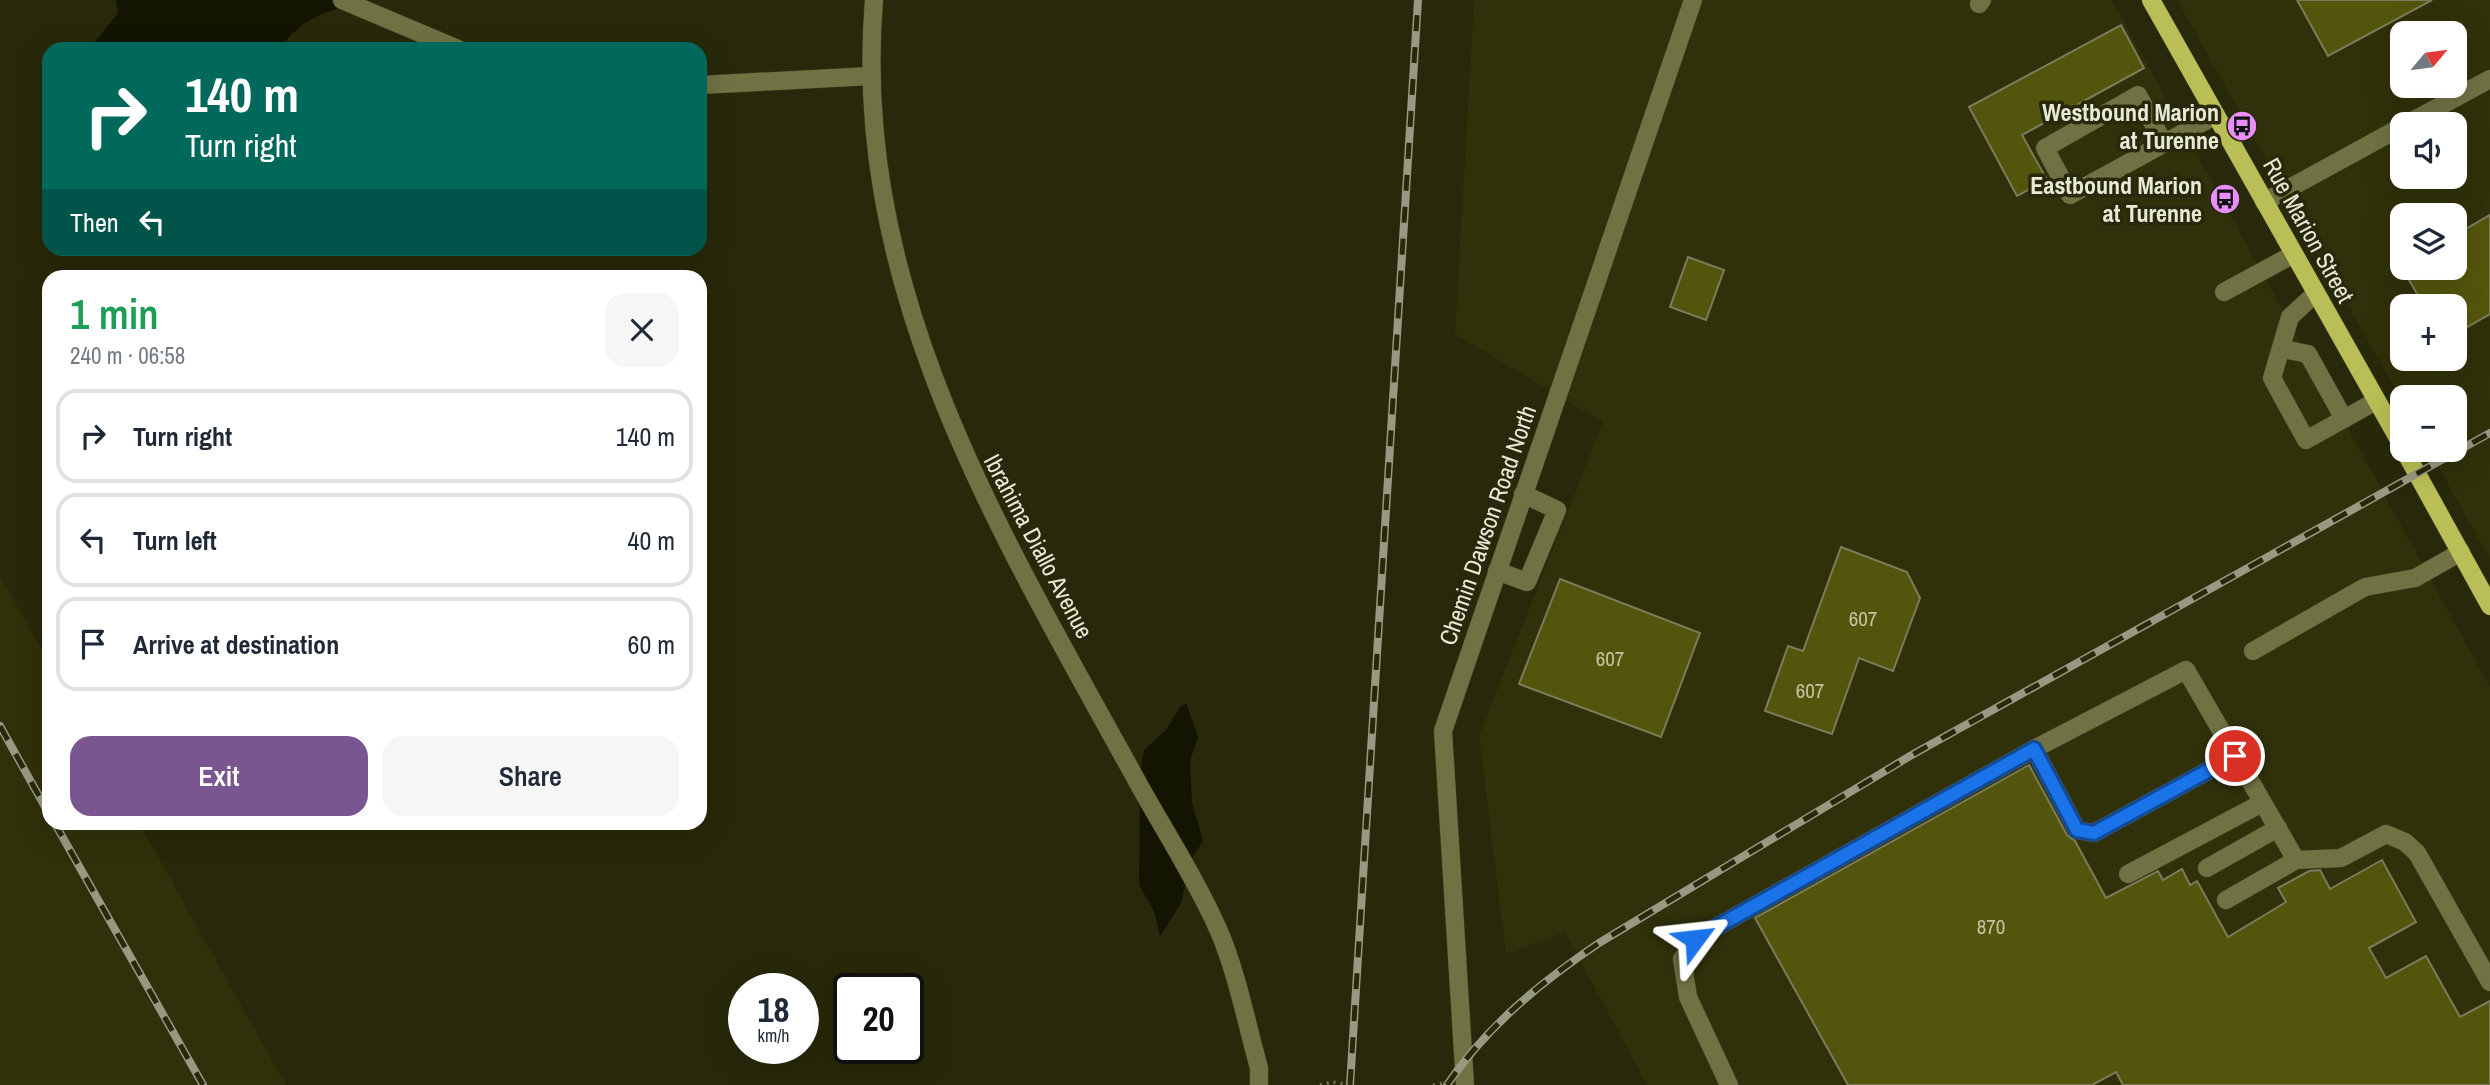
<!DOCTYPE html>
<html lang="en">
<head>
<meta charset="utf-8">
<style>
  :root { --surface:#fff; --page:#f6f6f7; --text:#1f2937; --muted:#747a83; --line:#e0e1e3; --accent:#7a5690 }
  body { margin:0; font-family:"Archivo Narrow",sans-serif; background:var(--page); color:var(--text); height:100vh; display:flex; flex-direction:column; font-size:26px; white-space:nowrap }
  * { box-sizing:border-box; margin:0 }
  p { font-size:23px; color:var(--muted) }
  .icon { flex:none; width:38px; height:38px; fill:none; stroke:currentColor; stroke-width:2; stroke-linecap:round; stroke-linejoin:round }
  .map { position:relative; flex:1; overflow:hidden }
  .details { position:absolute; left:42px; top:270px; width:665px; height:560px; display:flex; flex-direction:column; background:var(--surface); border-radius:21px; box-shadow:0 7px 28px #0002 }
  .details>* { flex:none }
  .banner { position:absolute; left:42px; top:42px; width:665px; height:214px; border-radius:21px; box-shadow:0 7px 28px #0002; background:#00695c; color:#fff; overflow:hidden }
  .needle { width:46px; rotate:61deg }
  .tools { position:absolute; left:2390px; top:21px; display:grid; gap:14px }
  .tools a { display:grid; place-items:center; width:77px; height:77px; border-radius:14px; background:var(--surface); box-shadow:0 7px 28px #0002; font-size:35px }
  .speed { position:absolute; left:728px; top:973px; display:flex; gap:14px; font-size:35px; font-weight:700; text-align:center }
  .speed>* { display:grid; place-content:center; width:91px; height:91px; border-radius:50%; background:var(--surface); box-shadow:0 7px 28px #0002; line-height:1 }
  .speed small { font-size:18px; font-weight:400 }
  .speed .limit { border:4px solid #111; border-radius:10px; background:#fff; color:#111 }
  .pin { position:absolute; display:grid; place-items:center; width:60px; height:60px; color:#fff; margin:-30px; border:4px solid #fff; border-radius:50%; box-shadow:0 2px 7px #0007 }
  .me { position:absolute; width:77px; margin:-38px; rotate:60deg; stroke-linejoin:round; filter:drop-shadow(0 0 5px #0008) }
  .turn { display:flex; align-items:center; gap:24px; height:147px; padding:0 28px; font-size:32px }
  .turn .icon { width:91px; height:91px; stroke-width:2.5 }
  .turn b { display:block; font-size:49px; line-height:60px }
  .then { display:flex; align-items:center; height:66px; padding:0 28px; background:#0003; gap:14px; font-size:26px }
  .round { display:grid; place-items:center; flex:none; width:74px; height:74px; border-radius:21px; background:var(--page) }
  .head { display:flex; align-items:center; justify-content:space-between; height:119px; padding:0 28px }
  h1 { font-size:42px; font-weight:600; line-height:52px; color:#1e9e55 }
  .action { display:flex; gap:14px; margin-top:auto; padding:14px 28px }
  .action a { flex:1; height:80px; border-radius:21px; background:var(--accent); color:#fff; font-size:28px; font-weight:600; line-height:80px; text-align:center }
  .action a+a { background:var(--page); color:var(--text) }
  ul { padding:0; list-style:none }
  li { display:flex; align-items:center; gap:21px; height:94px; margin:0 14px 10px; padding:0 14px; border:4px solid var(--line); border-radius:21px }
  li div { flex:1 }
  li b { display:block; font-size:26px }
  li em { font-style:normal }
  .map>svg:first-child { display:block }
</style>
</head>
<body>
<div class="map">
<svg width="2490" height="1085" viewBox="0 0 2490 1085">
  <rect width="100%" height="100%" fill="#28290a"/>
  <g fill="#30310a" fill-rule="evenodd">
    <path d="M 1474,0 L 2112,0 L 2490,687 L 2490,1085 L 1647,1085 L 1565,932 L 1506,954 L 1479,736 L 1603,422 L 1455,334 Z"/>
    <path d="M 2177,0 L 2490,0 L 2490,559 L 2429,450 L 2455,450 L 2455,397 L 2403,397 L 2403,403 ZM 2403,33 L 2455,33 L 2455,86 L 2403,86 ZM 2403,124 L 2455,124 L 2455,177 L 2403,177 ZM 2403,215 L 2455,215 L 2455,268 L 2403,268 ZM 2403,306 L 2455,306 L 2455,359 L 2403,359 Z"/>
    <path d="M 0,575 L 49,663 L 49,822 L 139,823 L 286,1085 L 0,1085 Z"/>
  </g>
  <g fill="#131402">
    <path d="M 116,0 L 367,0 C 327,12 306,14 279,49 L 89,49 L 118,13 Z"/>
    <path d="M 1186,703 L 1198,737 L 1190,761 L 1192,803 L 1203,841 L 1192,858 L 1181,903 L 1160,936 L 1154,911 L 1139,885 L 1140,771 L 1144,750 L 1166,730 L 1180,707 Z"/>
  </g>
  <g fill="#54550d" stroke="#7a7c5b" stroke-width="2">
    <path d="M 2297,0 L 2432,0 L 2328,56 Z"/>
    <path d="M 2121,25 L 2144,68 L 2022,135 L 2047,180 L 2017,196 L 1969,107 Z"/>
    <path d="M 2490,215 L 2490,314 L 2455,334 L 2455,306 L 2424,306 L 2402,268 L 2455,268 L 2455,235 Z"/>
    <path d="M 1688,257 L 1724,270 L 1706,320 L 1670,307 Z"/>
    <path d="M 1841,547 L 1907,572 L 1920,598 L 1893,671 L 1859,658 L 1832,734 L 1765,711 L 1788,646 L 1803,651 Z"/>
    <path d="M 1560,579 L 1700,633 L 1661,737 L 1519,684 Z"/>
    <path d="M 2029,765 L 2067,835 L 2075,841 L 2106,898 L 2158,871 L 2163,880 L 2182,869 L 2190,885 L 2197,881 L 2228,937 L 2286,902 L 2278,888 L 2309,871 L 2320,870 L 2330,889 L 2382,860 L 2416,922 L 2369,948 L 2386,978 L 2426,956 L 2460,1017 L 2490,1001 L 2490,1085 L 2123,1085 L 2116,1072 L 2092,1085 L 1848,1085 L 1755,918 Z"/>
  </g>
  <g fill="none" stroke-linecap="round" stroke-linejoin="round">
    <g stroke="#434427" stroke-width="19">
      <g id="minor">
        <path d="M 342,0 L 458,49"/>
        <path d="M 874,0 C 850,288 999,530 1132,772 C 1160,824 1194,875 1218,929 C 1236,969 1247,1025 1259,1068 L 1259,1085"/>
        <path d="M 1979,4 L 1982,0"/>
        <path d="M 700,85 L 871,76"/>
        <path d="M 2407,124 L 2490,79"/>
        <path d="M 2163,142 L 2138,95 L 2045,148 L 2070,195 L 2216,115"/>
        <path d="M 2264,202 L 2403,126"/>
        <path d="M 2224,292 L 2294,254"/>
        <path d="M 2316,293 L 2290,317 L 2272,378 L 2306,440 L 2376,401"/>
        <path d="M 2283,349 L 2308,354 L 2344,419"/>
        <path d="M 1497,571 L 1527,582 L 1557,510 L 1523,494"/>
        <path d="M 2253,651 L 2365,587 L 2415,578 L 2461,552"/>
        <path d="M 2034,749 L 2077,830 L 2094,833 L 2235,756"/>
        <path d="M 2207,868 L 2278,828"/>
        <path d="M 2128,874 L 2262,803"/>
        <path d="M 2226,900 L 2296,860 L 2341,858 L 2386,834 L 2405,842 L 2417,853 L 2490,982"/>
        <path d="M 1465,1085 L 1443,731 L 1693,0"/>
        <path d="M 1729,1085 L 1688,997 L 1682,959 L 1695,939 L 2034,749 L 2186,670 L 2296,860"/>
      </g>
    </g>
    <g stroke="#434427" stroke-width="19">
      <g id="major">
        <path d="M 2151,0 L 2403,447"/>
        <path d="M 2404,450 L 2490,606"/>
      </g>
    </g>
    <g stroke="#707157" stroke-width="3.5" stroke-dasharray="2 5" stroke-linecap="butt">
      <path d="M 1320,1085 L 1332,1082 L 1351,1085"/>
      <path d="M 1433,1085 L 1448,1082"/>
    </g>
    <use href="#minor" stroke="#707243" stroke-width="18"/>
    <use href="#major" stroke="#babe56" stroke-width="18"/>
    <g stroke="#989982" stroke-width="8">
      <g id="rail">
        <path d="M 0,726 L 49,814"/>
        <path d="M 54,822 L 203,1085"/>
        <path d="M 1350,1085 L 1418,0"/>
        <path d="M 1447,1085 C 1487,1026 1541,982 1599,943 L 1910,756 L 2490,433"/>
      </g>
    </g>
    <use href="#rail" stroke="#28290a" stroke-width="5" stroke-dasharray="16" stroke-linecap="butt"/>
  </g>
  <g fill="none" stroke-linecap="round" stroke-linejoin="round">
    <g stroke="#114b97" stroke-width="18">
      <path id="route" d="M 1695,939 L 2034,749 L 2077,830 L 2094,833 L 2235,756"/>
    </g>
    <use href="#route" stroke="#1a73e8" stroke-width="12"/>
  </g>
  <defs>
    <g id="bus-disc" transform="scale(1.575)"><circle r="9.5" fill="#ea8dfd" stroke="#28290a"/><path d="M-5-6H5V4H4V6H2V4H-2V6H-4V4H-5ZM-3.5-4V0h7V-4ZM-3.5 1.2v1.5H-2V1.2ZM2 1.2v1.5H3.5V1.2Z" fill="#111"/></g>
  </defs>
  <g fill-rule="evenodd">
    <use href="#bus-disc" x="2242" y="126"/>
    <use href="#bus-disc" x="2225" y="199"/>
  </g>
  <g text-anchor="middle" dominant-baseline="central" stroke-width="7" stroke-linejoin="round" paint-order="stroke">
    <g font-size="21" fill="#c3c4a4">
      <text x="1863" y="618">607</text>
      <text x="1610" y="658">607</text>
      <text x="1810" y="690">607</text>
      <text x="1991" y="926">870</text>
    </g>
    <g font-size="24" font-weight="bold" fill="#e8e9d7" stroke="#28290a" text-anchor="end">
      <text x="2219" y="112">Westbound Marion<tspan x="2219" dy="28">at Turenne</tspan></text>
      <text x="2202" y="185">Eastbound Marion<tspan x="2202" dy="28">at Turenne</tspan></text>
    </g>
    <g font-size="24" fill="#e8e9d7" stroke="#28290a">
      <text transform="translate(2309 230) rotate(61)">Rue Marion Street</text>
      <text transform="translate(1487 525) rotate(-71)">Chemin Dawson Road North</text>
      <text transform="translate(1039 546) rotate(62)">Ibrahima Diallo Avenue</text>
    </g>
  </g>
</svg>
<div class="tools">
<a><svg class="needle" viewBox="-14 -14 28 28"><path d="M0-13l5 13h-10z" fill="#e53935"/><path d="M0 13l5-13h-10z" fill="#747a83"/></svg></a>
<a><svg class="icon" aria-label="sound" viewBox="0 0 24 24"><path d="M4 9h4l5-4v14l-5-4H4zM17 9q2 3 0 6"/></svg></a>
<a><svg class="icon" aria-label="layers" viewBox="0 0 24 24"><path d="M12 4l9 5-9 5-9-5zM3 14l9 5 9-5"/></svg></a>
<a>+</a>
<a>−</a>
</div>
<div class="speed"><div>18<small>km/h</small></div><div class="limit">20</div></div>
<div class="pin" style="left:2235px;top:756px;background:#d93025"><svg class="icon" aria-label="arrive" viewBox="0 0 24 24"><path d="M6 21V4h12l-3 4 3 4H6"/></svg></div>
<svg class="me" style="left:1695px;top:939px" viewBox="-20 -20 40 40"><path d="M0-17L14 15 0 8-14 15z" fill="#1a73e8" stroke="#fff" stroke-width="4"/></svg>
<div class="banner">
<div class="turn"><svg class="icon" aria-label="right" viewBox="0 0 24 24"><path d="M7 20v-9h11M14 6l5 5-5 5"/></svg><div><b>140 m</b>Turn right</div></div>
<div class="then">Then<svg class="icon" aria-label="left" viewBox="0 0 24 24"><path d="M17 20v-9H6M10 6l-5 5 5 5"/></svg></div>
</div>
<section class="details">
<div class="head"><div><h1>1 min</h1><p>240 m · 06:58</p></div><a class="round"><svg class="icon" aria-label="close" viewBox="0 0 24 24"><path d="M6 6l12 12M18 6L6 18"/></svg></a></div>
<ul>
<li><svg class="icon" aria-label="right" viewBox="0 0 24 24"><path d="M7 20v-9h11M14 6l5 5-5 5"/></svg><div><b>Turn right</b></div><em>140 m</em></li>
<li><svg class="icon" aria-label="left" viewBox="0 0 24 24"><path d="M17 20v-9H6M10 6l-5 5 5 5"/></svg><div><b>Turn left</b></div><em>40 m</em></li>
<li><svg class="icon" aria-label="arrive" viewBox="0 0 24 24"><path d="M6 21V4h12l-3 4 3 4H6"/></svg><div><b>Arrive at destination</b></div><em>60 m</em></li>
</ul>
<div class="action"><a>Exit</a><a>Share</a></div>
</section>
</div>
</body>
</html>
